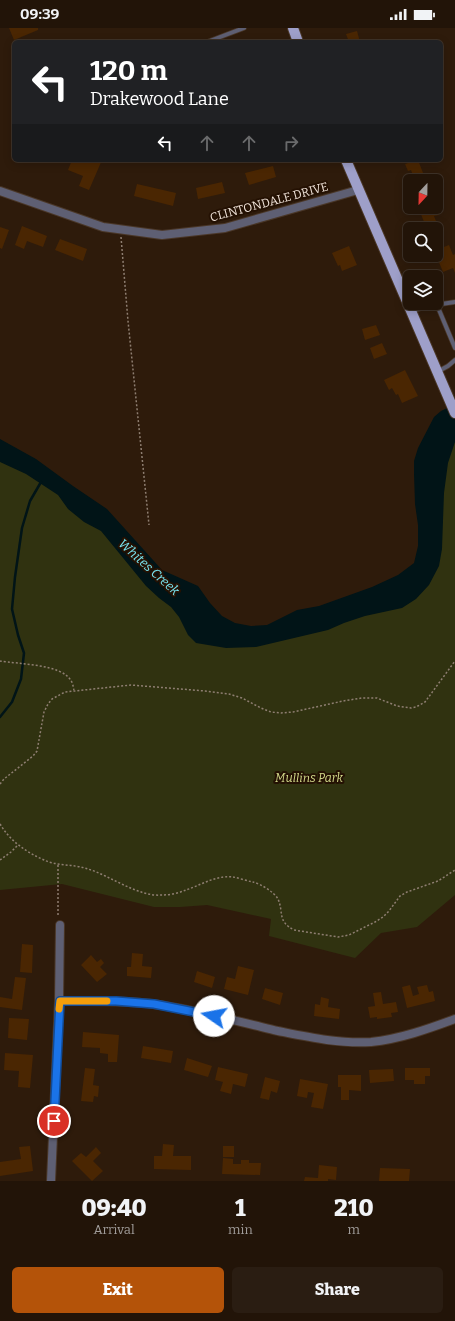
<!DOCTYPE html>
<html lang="en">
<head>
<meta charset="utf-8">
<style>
  :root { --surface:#221408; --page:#2a1d12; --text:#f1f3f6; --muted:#a29e9c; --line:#3f3329; --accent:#b45309 }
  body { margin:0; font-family:Bitter,serif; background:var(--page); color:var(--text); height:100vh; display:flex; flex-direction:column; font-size:15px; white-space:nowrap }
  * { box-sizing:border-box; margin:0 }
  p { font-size:13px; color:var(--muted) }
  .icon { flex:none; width:22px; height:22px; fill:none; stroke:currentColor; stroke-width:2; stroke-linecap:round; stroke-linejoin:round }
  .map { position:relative; height:1153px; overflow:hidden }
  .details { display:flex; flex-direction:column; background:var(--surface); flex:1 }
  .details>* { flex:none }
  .banner { position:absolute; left:12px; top:12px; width:431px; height:122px; border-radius:6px; box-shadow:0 2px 10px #0003,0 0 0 1px var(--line); background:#202124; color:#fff; overflow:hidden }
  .needle { width:26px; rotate:202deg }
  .fabs { position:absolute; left:403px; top:146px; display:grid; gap:8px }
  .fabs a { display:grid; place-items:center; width:40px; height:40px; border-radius:6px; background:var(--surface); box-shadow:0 2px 10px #0003,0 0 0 1px var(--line); font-size:20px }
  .pin { position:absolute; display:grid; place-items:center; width:34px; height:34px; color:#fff; margin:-17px; border:2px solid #fff; border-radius:50%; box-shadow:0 1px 4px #0007 }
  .me { position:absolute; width:44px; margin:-22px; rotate:282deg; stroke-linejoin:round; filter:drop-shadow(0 0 3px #0008) }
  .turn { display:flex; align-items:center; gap:14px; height:84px; padding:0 12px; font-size:18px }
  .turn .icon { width:52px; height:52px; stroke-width:2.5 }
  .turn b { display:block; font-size:28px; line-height:34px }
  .lanes { display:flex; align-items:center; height:38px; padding:0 12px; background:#0003; justify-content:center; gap:20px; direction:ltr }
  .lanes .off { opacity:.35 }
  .eta { display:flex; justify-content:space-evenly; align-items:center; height:68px; text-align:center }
  .eta b { font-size:24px; font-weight:800; line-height:28px }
  .action { display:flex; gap:8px; margin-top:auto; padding:8px 12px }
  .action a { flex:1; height:46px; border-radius:6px; background:var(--accent); color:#fff; font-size:16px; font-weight:800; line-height:46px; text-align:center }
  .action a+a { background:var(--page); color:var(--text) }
  .status { display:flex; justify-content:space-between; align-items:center; height:28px; padding:0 20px; background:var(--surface); direction:ltr }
  .status svg { height:11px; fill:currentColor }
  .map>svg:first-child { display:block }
</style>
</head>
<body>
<div class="status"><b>09:39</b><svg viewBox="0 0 49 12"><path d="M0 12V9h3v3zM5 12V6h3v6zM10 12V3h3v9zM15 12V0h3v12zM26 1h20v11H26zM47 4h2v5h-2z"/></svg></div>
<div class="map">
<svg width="455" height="1153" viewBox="0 0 455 1153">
  <rect width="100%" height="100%" fill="#2e1b0b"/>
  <path fill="#303210" d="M 455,413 L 455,867 L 417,899 L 381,905 L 355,930 L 269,908 L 271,891 L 207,877 L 180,879 L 154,879 L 62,856 L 0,862 L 0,426 L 53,459 L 110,505 L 175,572 L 252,611 L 436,534 L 438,439 Z"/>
  <path fill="#011417" d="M 455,376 L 455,414 L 448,435 L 444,465 L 442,521 L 439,538 L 429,557 L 416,571 L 402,580 L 365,588 L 344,595 L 328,602 L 256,619 L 226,620 L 196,615 L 188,607 L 179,589 L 171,579 L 159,570 L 146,558 L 101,503 L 84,494 L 68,481 L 58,467 L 26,446 L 0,434 L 0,411 L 36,431 L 73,458 L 107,481 L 162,542 L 198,558 L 210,575 L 222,588 L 235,595 L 251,598 L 267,597 L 297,582 L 319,578 L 372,559 L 398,547 L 414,535 L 418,518 L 418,497 L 415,476 L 414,446 L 414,433 L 418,420 L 434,389 L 441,383 Z"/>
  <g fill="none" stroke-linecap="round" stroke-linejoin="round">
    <path stroke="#011417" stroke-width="2.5" d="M 0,689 L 12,674 L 21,651 L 24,625 L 18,607 L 12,581 L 15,549 L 22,500 L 30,473 L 41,454"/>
  </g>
  <g fill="#4a2602">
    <path d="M 9,0 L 38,0 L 38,2 L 14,12 Z"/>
    <path d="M 357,3 L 360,14 L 349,14 L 346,6 Z"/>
    <path d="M 72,132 L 102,132 L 89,162 L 79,158 L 83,148 L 68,142 Z"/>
    <path d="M 418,132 L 425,150 L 433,147 L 435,153 L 415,153 L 411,142 L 408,143 L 405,136 Z"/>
    <path d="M 273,138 L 276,149 L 249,157 L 245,145 Z"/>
    <path d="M 222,154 L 225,165 L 198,171 L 196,160 Z"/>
    <path d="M 137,156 L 176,165 L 173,178 L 134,168 Z"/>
    <path d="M 418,179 L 435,179 L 439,187 L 434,188 L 440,203 L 436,205 L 436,201 L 427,201 Z"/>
    <path d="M 22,198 L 47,208 L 43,219 L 27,213 L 24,221 L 15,217 Z"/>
    <path d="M 0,199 L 9,202 L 2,221 L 0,220 Z"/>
    <path d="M 60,211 L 87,221 L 83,233 L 55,222 Z"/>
    <path d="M 449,217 L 453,227 L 455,226 L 455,245 L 453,240 L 443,244 L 436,227 L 436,222 Z"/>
    <path d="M 349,218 L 357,237 L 342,243 L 340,237 L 338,238 L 332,225 Z"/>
    <path d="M 376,297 L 380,307 L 365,312 L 362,301 Z"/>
    <path d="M 382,315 L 387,326 L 374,331 L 370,320 Z"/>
    <path d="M 405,342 L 418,368 L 402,375 L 398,366 L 396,367 L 392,360 L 389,362 L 384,352 Z"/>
    <path d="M 22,916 L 33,917 L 32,945 L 20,944 Z"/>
    <path d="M 132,925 L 143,926 L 142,938 L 152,939 L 151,950 L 127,948 L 127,939 L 131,939 Z"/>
    <path d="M 91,927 L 97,934 L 101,931 L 104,935 L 100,939 L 107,946 L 97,954 L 81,937 Z"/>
    <path d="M 238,938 L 254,942 L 248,967 L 224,961 L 227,949 L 235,951 Z"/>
    <path d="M 197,943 L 215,949 L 212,960 L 194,954 Z"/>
    <path d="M 15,949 L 26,950 L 22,982 L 0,979 L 0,969 L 12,971 Z"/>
    <path d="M 410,957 L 413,968 L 419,966 L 417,959 L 427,957 L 429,964 L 433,963 L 435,973 L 407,980 L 402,959 Z"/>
    <path d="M 265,960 L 283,965 L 280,977 L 262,971 Z"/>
    <path d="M 381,964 L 383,976 L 396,974 L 398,984 L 391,985 L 392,989 L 377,991 L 377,989 L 370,990 L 368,979 L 375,978 L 373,965 Z"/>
    <path d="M 321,969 L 329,971 L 328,979 L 340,981 L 339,991 L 314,988 L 315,976 L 320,977 Z"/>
    <path d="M 9,990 L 29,991 L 27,1012 L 8,1010 Z"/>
    <path d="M 83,1004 L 119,1007 L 117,1034 L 108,1034 L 108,1026 L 100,1025 L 100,1020 L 82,1019 Z"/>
    <path d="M 143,1018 L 173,1023 L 171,1035 L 141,1030 Z"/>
    <path d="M 5,1025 L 33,1027 L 30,1060 L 18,1059 L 19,1043 L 4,1042 Z"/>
    <path d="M 187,1030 L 212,1038 L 208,1049 L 184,1042 Z"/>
    <path d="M 218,1039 L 248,1046 L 245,1059 L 233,1056 L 231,1066 L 220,1063 L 223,1054 L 215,1052 Z"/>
    <path d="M 85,1040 L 95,1041 L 93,1057 L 99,1058 L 98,1069 L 94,1068 L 93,1074 L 81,1073 Z"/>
    <path d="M 405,1040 L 430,1040 L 430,1048 L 425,1048 L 425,1056 L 414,1056 L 414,1052 L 405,1052 Z"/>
    <path d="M 393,1041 L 394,1053 L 370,1055 L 369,1042 Z"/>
    <path d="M 338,1047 L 361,1047 L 361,1063 L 349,1062 L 349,1072 L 341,1072 L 341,1059 L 338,1059 Z"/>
    <path d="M 265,1049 L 280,1053 L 277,1065 L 271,1063 L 269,1072 L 260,1070 Z"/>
    <path d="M 300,1051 L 328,1056 L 323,1081 L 311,1079 L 314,1065 L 308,1064 L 307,1070 L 297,1068 Z"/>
    <path d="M 163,1116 L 174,1117 L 173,1128 L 191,1128 L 191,1142 L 154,1141 L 154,1128 L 162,1128 Z"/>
    <path d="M 30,1118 L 33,1143 L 0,1148 L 0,1134 L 21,1131 L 19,1119 Z"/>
    <rect x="223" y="1118" width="11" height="11"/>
    <path d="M 96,1119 L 101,1125 L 93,1133 L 103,1143 L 92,1153 L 72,1133 L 81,1125 L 86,1129 Z"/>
    <path d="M 223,1130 L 233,1131 L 233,1136 L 241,1136 L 241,1132 L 249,1132 L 249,1135 L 261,1135 L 260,1147 L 222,1146 Z"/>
    <path d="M 319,1137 L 337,1139 L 336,1152 L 328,1151 L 328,1153 L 304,1153 L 305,1149 L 318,1150 Z"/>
    <path d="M 380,1140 L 410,1141 L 409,1153 L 379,1153 Z"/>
  </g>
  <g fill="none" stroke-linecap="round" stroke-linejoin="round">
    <g stroke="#4a3728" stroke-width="5.5">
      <g id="lane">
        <path d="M 207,14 L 244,0"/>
        <path d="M 437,277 L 455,320"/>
        <path d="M 411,283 L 428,278 L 455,274"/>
        <path d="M 437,344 L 448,338 L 455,332"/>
      </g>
    </g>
    <g stroke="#4a3728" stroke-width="10">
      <g id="street">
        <path d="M 0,163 L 103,199 L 162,207 L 225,200 L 358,162"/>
        <path d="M 59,973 C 91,973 122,972 153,976 C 195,982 237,993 278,1003 C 308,1009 340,1016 371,1014 C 400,1011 428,1001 455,991"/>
        <path d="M 51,1153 L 59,973 L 60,897"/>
      </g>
    </g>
    <g stroke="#4a3728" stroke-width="12">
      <g id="primary">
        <path d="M 293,0 L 298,14"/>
        <path d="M 346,132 L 455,385"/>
      </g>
    </g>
    <g stroke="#8e7e71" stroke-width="1.5" stroke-dasharray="2 2" stroke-linecap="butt">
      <path d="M 121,209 L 128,293 L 149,497"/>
      <path d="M 0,633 C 17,636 63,636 71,653 C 73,655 73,659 74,662"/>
      <path d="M 0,756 L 4,751 L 33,728 L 37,723 L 44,684 L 48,676 L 52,671 L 65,664 L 131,657 L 205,663 L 229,666 L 242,670 L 261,680 L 271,684 L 281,685 L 293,684 L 343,673 L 362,670 L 377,670 L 397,678 L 411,680 L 416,679 L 425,674 L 455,633"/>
      <path d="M 0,796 C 10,813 26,824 44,832 C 56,838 74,836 88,841 C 111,848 138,869 162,867 C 170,867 179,865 186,862 C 201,857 216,847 233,849 C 239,850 247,853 253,854 C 261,856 274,864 278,871 C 284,885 277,893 294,902 L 338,909 L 349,907 L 375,894 L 383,889 L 389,883 L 400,868 L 407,864 L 438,853 L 455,842"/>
      <path d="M 0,832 L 11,824 L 18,817"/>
      <path d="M 58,887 L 58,835"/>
    </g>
    <use href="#lane" stroke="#5e5f73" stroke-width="4"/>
    <use href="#street" stroke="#5e5f73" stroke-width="8"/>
    <use href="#primary" stroke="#9e9fc9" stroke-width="10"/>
  </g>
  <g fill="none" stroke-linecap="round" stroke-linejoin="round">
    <g stroke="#114b97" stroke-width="10">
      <path id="route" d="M 54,1093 L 60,973 L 116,973 L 154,976 L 214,988"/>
    </g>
    <use href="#route" stroke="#1a73e8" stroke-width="7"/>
    <path stroke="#f59e0b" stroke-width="7" d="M 59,981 L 60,973 L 107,973"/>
  </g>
  <g text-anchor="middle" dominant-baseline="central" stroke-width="4" stroke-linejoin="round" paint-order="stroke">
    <g font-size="12" fill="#f3e6dc" stroke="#241103">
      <text transform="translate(269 174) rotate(-15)">CLINTONDALE DRIVE</text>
    </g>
    <g font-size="12" font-style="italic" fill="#d2d98a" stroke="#241103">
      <text x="309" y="750">Mullins Park</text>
    </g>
    <g font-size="13" font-style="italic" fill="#79e6f2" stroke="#241103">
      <text transform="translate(149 539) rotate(42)">Whites Creek</text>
    </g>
  </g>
</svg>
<div class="fabs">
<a><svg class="needle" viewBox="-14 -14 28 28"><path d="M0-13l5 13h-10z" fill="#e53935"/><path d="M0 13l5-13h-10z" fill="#a29e9c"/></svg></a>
<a><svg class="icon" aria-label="search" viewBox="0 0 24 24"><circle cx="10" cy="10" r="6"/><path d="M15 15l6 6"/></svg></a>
<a><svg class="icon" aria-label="layers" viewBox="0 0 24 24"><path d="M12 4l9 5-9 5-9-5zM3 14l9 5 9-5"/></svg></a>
</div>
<div class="pin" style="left:54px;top:1093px;background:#d93025"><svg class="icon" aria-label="arrive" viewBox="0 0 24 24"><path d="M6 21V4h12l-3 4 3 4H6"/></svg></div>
<svg class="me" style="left:214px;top:988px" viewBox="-20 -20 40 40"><circle r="19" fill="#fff"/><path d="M0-13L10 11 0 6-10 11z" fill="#1a73e8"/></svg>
<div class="banner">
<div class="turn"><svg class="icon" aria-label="left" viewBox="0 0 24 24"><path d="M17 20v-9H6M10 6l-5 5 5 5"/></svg><div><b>120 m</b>Drakewood Lane</div></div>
<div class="lanes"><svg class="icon" aria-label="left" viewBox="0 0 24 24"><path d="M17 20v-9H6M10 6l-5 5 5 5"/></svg><svg class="icon off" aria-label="ahead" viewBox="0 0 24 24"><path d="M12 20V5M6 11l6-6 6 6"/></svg><svg class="icon off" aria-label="ahead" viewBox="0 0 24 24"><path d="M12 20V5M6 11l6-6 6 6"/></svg><svg class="icon off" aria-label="right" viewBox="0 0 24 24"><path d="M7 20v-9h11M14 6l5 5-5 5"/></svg></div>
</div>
</div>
<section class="details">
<div class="eta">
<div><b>09:40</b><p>Arrival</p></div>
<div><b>1</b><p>min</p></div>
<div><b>210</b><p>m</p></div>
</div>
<div class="action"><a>Exit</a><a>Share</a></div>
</section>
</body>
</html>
